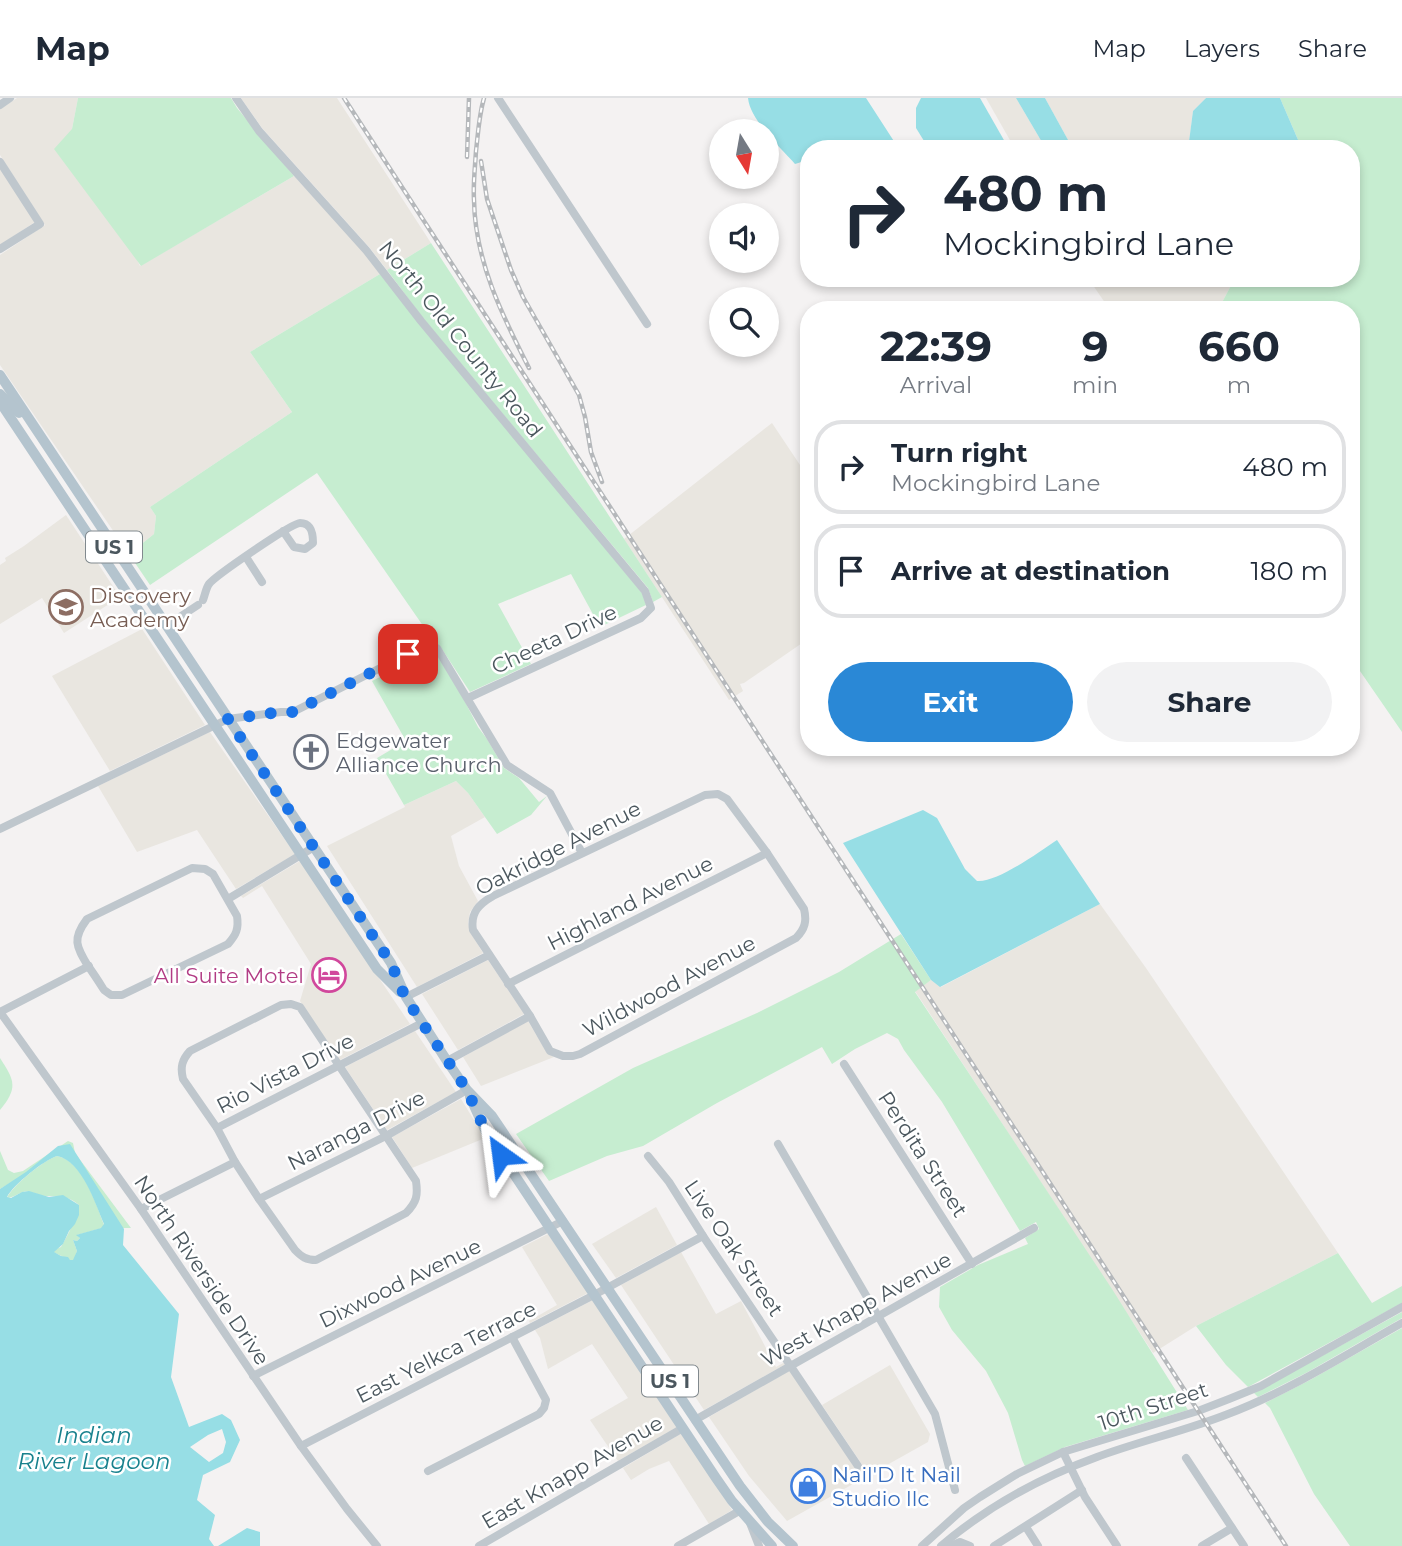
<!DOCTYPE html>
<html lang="en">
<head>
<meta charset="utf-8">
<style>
  :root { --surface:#fff; --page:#f2f2f3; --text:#1f2937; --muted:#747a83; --line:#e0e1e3; --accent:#2a88d6 }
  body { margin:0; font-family:Montserrat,sans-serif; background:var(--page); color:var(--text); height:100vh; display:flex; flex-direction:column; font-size:26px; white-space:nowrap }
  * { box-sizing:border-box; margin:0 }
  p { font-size:23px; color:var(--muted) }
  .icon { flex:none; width:38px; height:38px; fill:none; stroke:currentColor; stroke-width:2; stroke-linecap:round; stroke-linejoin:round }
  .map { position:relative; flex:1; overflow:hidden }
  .drawer { position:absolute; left:800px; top:203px; width:560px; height:455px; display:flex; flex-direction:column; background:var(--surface); border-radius:28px; box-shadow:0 4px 10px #0003 }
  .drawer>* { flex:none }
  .hud { position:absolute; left:800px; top:42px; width:560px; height:147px; border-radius:28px; box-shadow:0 4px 10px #0003; background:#fff; color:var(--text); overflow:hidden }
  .needle { width:46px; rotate:169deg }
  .fabs { position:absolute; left:709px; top:21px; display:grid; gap:14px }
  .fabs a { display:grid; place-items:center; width:70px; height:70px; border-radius:50%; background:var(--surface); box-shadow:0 4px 10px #0003; font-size:35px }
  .pin { position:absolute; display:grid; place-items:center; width:60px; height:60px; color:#fff; margin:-30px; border-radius:14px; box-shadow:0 4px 10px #0006 }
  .me { position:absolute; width:77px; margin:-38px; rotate:329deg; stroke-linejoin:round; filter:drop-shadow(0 0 5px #0008) }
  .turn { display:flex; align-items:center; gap:24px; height:147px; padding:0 28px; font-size:32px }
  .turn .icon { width:91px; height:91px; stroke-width:2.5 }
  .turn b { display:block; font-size:49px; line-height:60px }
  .eta { display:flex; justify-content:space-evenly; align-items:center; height:119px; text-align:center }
  .eta b { font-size:42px; font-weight:700; line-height:49px }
  .cta { display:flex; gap:14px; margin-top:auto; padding:14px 28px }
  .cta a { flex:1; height:80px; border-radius:42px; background:var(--accent); color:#fff; font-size:28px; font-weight:700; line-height:80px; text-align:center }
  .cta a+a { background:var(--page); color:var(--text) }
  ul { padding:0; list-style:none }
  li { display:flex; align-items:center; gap:21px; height:94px; margin:0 14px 10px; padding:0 14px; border:4px solid var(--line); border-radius:28px }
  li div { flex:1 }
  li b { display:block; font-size:26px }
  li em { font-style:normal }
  header { display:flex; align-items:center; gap:42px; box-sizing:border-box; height:98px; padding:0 35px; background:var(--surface); border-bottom:2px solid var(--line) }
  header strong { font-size:33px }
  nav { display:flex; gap:38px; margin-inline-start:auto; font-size:24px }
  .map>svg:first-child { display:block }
</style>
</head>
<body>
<header>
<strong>Map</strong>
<nav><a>Map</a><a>Layers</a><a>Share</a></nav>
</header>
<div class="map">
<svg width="1402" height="1448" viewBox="0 0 1402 1448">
  <rect width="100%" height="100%" fill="#f4f2f2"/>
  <g fill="#e9e6e0">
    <path d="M 17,0 L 78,0 L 72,31 L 140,168 L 294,78 L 364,154 L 380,176 L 250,254 L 292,314 L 150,409 L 156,418 L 154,436 L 129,456 L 0,267 L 0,157 L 45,127 L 0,57 L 0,11 Z"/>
    <path d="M 241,0 L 337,0 L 431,145 L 387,172 L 369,149 L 262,30 Z"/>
    <path d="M 986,0 L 1016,0 L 1046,51 L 1015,51 Z"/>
    <path d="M 1045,0 L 1206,0 L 1193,13 L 1188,51 L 1113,51 L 1112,49 L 1073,51 Z"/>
    <path d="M 0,70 L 35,124 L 0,147 Z"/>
    <path d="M 1088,180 L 1235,180 L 1218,212 L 1110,212 Z"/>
    <path d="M 772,325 L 808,379 L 808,541 L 744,585 L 740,586 L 743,593 L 729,602 L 624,441 Z"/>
    <path d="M 66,417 L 120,499 L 64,535 L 42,500 L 0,526 L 0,467 L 6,463 L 5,460 L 24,448 Z"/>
    <path d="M 142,531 L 205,627 L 110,673 L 52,578 Z"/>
    <path d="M 210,634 L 295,756 L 236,791 L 197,732 L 137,754 L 98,688 Z"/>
    <path d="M 456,683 L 468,695 L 485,719 L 451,738 L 459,768 L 478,803 L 470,814 L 468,825 L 470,834 L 483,855 L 417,889 L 327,748 L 405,709 L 404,707 Z"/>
    <path d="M 300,763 L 410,926 L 340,962 L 300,903 L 311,866 L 262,788 L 243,800 L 241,798 Z"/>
    <path d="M 1100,806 L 1146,870 L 1338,1155 L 1196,1228 L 1153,1255 L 915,893 L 931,882 L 941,889 Z"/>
    <path d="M 488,862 L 524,916 L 458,952 L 422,896 Z"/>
    <path d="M 528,923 L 547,955 L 554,959 L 481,988 L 463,959 Z"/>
    <path d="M 415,933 L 456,994 L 387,1032 L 345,969 Z"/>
    <path d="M 461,1001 L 485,1040 L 412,1070 L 392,1039 Z"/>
    <path d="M 656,1109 L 677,1147 L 616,1180 L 592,1146 Z"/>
    <path d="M 548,1136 L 588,1195 L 530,1225 L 529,1223 L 557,1207 L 522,1149 Z"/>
    <path d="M 681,1154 L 716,1216 L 741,1203 L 776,1269 L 785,1264 L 786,1266 L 704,1312 L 621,1187 Z"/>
    <path d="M 593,1202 L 677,1329 L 618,1363 L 590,1322 L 628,1300 L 592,1246 L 548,1271 L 540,1240 L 535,1232 Z"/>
    <path d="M 890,1267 L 930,1336 L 928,1344 L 787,1423 L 749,1378 L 709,1319 L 790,1272 L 857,1373 L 863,1368 L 822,1307 Z"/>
    <path d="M 682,1335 L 732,1412 L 709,1426 L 669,1363 L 649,1371 L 631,1382 L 623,1370 Z"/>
  </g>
  <g fill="#c6edd0">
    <path d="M 78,0 L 231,0 L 237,10 L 294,78 L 141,168 L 54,51 L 72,31 Z"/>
    <path d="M 1280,0 L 1402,0 L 1402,634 L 1351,560 L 1351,212 L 1218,212 L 1235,180 L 1351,180 L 1351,51 L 1302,51 Z"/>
    <path d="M 431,145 L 662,499 L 653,504 L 648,490 L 423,220 L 387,172 Z"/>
    <path d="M 380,176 L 642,495 L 646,507 L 600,529 L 571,476 L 498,506 L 531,566 L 470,594 L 440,548 L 435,545 L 317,375 L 150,487 L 129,456 L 154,436 L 156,418 L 150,409 L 292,314 L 250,254 Z"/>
    <path d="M 432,553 L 435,554 L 461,596 L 478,629 L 487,641 L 504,670 L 519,680 L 539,704 L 547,698 L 531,717 L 497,736 L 468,695 L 456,683 L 404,707 L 377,660 L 406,643 L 372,583 Z"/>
    <path d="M 901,836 L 931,882 L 915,894 L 1112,1191 L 1188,1312 L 1065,1349 L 1025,1368 L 1022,1362 L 1008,1315 L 986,1273 L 952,1232 L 939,1209 L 940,1189 L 978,1167 L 1028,1146 L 1025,1140 L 1039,1131 L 1036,1124 L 1020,1133 L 942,1004 L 904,952 L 898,941 L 887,935 L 855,951 L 832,966 L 822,949 L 717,1005 L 643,1048 L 607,1058 L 549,1083 L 516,1036 L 633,970 L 757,915 L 839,874 Z"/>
    <path d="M 0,960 C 15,983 18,990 0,1012 Z"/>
    <path d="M 68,1043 L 73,1045 L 75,1055 L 131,1130 L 122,1130 L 89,1080 L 71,1060 L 56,1054 L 25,1076 L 0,1091 L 0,1053 L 8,1072 L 14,1075 L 23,1073 Z"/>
    <path d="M 57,1058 C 82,1062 96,1105 104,1127 L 102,1130 L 77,1137 L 80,1140 L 77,1143 L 73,1142 L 77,1153 L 74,1162 L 70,1162 L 53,1154 L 56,1151 L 61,1149 C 69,1135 75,1123 79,1107 C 67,1097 61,1099 46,1098 C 38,1098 32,1092 23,1094 C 17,1096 14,1099 7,1100 C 12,1088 44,1062 57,1058 Z"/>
    <path d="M 1338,1155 L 1372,1205 L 1402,1188 L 1402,1205 L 1248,1289 L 1226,1267 L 1196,1228 Z"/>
    <path d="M 1402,1214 L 1402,1220 L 1306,1275 L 1258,1299 L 1254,1295 Z"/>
    <path d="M 1402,1230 L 1402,1448 L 1350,1448 L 1314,1396 L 1270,1310 L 1265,1305 L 1310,1282 Z"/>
  </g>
  <g fill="#97dee5" fill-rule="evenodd">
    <path d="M 748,0 L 866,0 L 899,51 L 840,51 L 838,48 L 829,46 L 823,51 L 808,51 L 808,62 L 795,66 C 780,49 750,22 748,0 Z"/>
    <path d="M 921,0 L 980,0 L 1009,51 L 929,51 L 916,30 L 916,10 Z"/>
    <path d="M 1016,0 L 1045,0 L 1073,51 L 1046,51 Z"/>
    <path d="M 1206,0 L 1280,0 L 1302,51 L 1188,51 L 1193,13 Z"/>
    <path d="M 923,712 L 937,720 L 965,771 L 977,783 C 997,785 1039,754 1057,742 L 1100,806 L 940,889 L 931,882 L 843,745 Z"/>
    <path d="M 70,1046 L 124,1131 L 123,1147 L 179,1216 L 171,1279 L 189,1329 L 222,1316 L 231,1322 L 240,1342 L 230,1364 L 203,1377 L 197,1402 L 215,1417 L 209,1441 L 214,1448 L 0,1448 L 0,1091 L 26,1074 L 58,1048 ZM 57,1058 C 82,1063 95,1105 104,1126 L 101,1130 L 76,1137 L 80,1140 L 77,1143 L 73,1142 L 77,1153 L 73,1162 L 70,1162 L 68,1159 L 61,1158 L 54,1154 L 63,1146 L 69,1133 L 75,1126 L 79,1117 L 79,1107 L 63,1097 L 49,1099 L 29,1093 L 22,1094 L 11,1100 L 7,1099 C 13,1087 44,1062 57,1058 ZM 222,1331 L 226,1344 L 223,1355 L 209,1364 L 190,1349 L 208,1337 Z"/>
    <path d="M 247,1430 L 260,1434 L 260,1448 L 218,1448 Z"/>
  </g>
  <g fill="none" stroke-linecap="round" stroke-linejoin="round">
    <g stroke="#bfc7cd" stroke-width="8">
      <path d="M 236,0 L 259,33 L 366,152 L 421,223 L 645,493 L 651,510 L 641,520 L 468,600"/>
      <path d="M 498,0 L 647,226"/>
      <path d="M 0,7 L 10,0"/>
      <path d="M 0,64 L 40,126 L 0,151"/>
      <path d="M 246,459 L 262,484"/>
      <path d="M 203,502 C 205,497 206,490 209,486 C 215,478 292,425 300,425 C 312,425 313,436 313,445 L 305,451 L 294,449 L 283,433"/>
      <path d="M 166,528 L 198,507"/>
      <path d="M 718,696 L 727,701 L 767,755 L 804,811 C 807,823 805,831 796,840 L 580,956 L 573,958 L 563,958 L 550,953 L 530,918 L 473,832 C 470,815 479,806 493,798 L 705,697 Z"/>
      <path d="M 0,731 L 228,621 L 281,614 L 293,614 L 426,547 L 437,550 L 507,667 L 550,695 L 582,755"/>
      <path d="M 192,770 L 205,771 L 213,776 L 237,818 C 239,831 236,837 228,846 L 122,897 L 111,897 L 104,892 C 99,884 94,876 88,868 C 76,848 72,841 87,821 Z"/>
      <path d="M 228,801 L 314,749"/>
      <path d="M 508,886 L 767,755"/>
      <path d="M 406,899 L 489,857"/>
      <path d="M 291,906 L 300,909 L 416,1083 C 418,1097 417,1104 406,1115 L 316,1162 C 306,1162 302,1159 295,1152 L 259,1101 L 235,1064 L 217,1030 L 183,981 C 180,969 182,962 190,953 L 281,907 Z"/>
      <path d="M 0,914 L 141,1111 L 301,1348 L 347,1411 L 377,1448"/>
      <path d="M 0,914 L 89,868"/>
      <path d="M 447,963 L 530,918"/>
      <path d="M 844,966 L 972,1166"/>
      <path d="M 217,1030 L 422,925"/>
      <path d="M 778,1046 L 935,1316 L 955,1392"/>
      <path d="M 648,1058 L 669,1084 L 703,1138 L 858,1368"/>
      <path d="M 259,1101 L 386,1038 L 467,992"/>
      <path d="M 141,1111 L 235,1064"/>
      <path d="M 253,1278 L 563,1123"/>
      <path d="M 695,1322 L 1034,1130"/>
      <path d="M 301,1348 L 594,1197 L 703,1138"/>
      <path d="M 1063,1354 L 1085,1399 L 1117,1448"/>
      <path d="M 1186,1360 L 1244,1448"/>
      <path d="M 428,1373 L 539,1316 L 544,1310 L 546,1302 L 512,1239"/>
      <path d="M 750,1425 L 759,1448"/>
      <path d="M 1026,1429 L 1038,1448"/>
      <path d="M 479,1448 L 683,1330"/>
      <path d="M 678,1448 L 741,1412"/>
      <path d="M 922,1448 L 964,1410 L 980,1399 L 1017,1376 L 1063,1354 L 1198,1313 L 1229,1301 L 1261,1288 L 1402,1209"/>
      <path d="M 941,1448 C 988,1408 1039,1380 1097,1359 C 1140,1343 1185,1333 1228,1316 C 1289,1293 1345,1257 1402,1225"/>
      <path d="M 951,1448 L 960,1444 L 970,1448"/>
      <path d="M 994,1448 L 1082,1392"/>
      <path d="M 1202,1448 L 1232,1430"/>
    </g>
    <g stroke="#b4c4ce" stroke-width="10">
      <path d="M 0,277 L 391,865 L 406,899 L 447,963 L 467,992 L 492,1018 L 740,1388 L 768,1424 L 793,1448"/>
      <path d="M 0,296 L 19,315"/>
      <path d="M 0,304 L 377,871 L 400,894"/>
      <path d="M 470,999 L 486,1034 L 716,1380 L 732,1403 L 772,1448"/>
    </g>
    <g stroke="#b5b8bb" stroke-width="4.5">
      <g id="rail">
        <path d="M 344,0 L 1286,1448"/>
        <path d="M 484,0 C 479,17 478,36 476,53 C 475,70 473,86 474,102 C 475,163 502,217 529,270"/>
        <path d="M 467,59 L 469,0"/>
        <path d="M 481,63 L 487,101 L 511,172 L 523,199 L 579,297 L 585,319 L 591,354 L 602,384"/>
      </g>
    </g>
    <use href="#rail" stroke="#fff" stroke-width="2" stroke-dasharray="5" stroke-linecap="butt"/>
  </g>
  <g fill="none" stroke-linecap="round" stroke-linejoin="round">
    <path stroke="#1a73e8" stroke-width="12" stroke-dasharray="0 21.6" d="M 408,556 L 293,614 L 281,614 L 228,621 L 391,865 L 405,899 L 467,992 L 486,1034 L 501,1057"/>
  </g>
  <defs>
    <g id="school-ring" transform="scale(1.75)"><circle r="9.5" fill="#fff" stroke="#8d6e63" stroke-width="1.5"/><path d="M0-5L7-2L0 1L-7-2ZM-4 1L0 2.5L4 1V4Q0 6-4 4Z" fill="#8d6e63"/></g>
    <g id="church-ring" transform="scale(1.75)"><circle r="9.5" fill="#fff" stroke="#6b7280" stroke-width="1.5"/><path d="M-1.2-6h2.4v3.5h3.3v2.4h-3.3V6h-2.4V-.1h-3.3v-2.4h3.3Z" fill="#6b7280"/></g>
    <g id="hotel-ring" transform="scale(1.75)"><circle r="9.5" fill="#fff" stroke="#d1479c" stroke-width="1.5"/><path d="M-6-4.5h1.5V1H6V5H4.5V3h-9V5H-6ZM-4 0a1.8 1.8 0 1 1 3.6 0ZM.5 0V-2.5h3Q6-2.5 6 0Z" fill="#d1479c"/></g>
    <g id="shop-ring" transform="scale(1.75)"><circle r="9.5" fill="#fff" stroke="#3f7fe0" stroke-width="1.5"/><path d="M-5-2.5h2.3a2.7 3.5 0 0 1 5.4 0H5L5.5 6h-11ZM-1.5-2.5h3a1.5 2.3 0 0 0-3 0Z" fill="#3f7fe0"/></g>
  </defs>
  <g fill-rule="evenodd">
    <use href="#school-ring" x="66" y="509"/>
    <use href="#church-ring" x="311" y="654"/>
    <use href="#hotel-ring" x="329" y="877"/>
    <use href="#shop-ring" x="808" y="1388"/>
  </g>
  <g text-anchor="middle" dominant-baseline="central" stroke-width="5" stroke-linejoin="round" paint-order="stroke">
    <g fill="#fff" stroke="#81898e" stroke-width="2">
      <rect x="86" y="433.5" width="56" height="31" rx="5"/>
      <rect x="642" y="1267.5" width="56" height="31" rx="5"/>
    </g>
    <g font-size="19" font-weight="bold" fill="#4b575e">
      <text x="114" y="449">US 1</text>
      <text x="670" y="1283">US 1</text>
    </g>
    <g font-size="21" fill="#4b575e" stroke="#fff">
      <text transform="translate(461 241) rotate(51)">North Old County Road</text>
      <text transform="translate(554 541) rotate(-25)">Cheeta Drive</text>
      <text transform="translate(558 750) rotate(-27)">Oakridge Avenue</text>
      <text transform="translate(630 805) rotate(-27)">Highland Avenue</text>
      <text transform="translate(669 888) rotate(-28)">Wildwood Avenue</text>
      <text transform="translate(285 975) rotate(-27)">Rio Vista Drive</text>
      <text transform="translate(356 1032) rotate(-27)">Naranga Drive</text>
      <text transform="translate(923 1056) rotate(57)">Perdita Street</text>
      <text transform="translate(734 1150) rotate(56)">Live Oak Street</text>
      <text transform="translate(202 1172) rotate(56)">North Riverside Drive</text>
      <text transform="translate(400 1185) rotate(-26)">Dixwood Avenue</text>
      <text transform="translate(856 1211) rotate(-29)">West Knapp Avenue</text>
      <text transform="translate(446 1254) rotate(-27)">East Yelkca Terrace</text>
      <text transform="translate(1153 1308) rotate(-18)">10th Street</text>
      <text transform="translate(572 1374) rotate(-30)">East Knapp Avenue</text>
    </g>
    <g font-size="21" fill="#785e54" stroke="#fff" text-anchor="start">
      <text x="90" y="497">Discovery<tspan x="90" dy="24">Academy</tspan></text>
    </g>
    <g font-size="21" fill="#5b616d" stroke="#fff" text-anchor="start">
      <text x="336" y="642">Edgewater<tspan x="336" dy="24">Alliance Church</tspan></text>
    </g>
    <g font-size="21" fill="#b23c85" stroke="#fff" text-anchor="end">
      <text x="304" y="877">All Suite Motel</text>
    </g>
    <g font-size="21" fill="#366cbe" stroke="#fff" text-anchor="start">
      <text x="832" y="1376">Nail'D It Nail<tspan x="832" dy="24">Studio llc</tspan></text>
    </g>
    <g font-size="23" font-style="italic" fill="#18818d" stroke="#fff">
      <text x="94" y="1337">Indian<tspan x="94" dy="26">River Lagoon</tspan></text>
    </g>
  </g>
</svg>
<div class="fabs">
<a><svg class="needle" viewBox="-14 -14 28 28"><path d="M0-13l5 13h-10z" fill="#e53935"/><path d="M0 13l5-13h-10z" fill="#747a83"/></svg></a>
<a><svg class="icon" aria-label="sound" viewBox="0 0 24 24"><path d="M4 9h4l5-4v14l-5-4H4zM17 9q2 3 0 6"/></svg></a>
<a><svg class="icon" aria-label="search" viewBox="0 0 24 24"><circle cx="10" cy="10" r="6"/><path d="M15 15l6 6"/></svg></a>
</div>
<div class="pin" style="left:408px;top:556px;background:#d93025"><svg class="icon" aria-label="arrive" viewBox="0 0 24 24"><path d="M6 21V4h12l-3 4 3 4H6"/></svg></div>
<svg class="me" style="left:501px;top:1057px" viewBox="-20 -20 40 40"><path d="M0-17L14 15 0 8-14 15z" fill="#1a73e8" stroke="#fff" stroke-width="4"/></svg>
<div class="hud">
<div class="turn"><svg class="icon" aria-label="right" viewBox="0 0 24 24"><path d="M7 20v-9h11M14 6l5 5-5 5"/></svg><div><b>480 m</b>Mockingbird Lane</div></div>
</div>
<section class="drawer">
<div class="eta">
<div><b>22:39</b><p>Arrival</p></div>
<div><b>9</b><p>min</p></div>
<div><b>660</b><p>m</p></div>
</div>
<ul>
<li><svg class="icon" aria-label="right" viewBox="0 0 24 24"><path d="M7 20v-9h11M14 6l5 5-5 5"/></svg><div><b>Turn right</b><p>Mockingbird Lane</p></div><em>480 m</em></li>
<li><svg class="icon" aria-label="arrive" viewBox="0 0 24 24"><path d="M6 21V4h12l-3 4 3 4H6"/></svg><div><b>Arrive at destination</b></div><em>180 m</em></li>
</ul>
<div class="cta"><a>Exit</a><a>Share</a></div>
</section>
</div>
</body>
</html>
